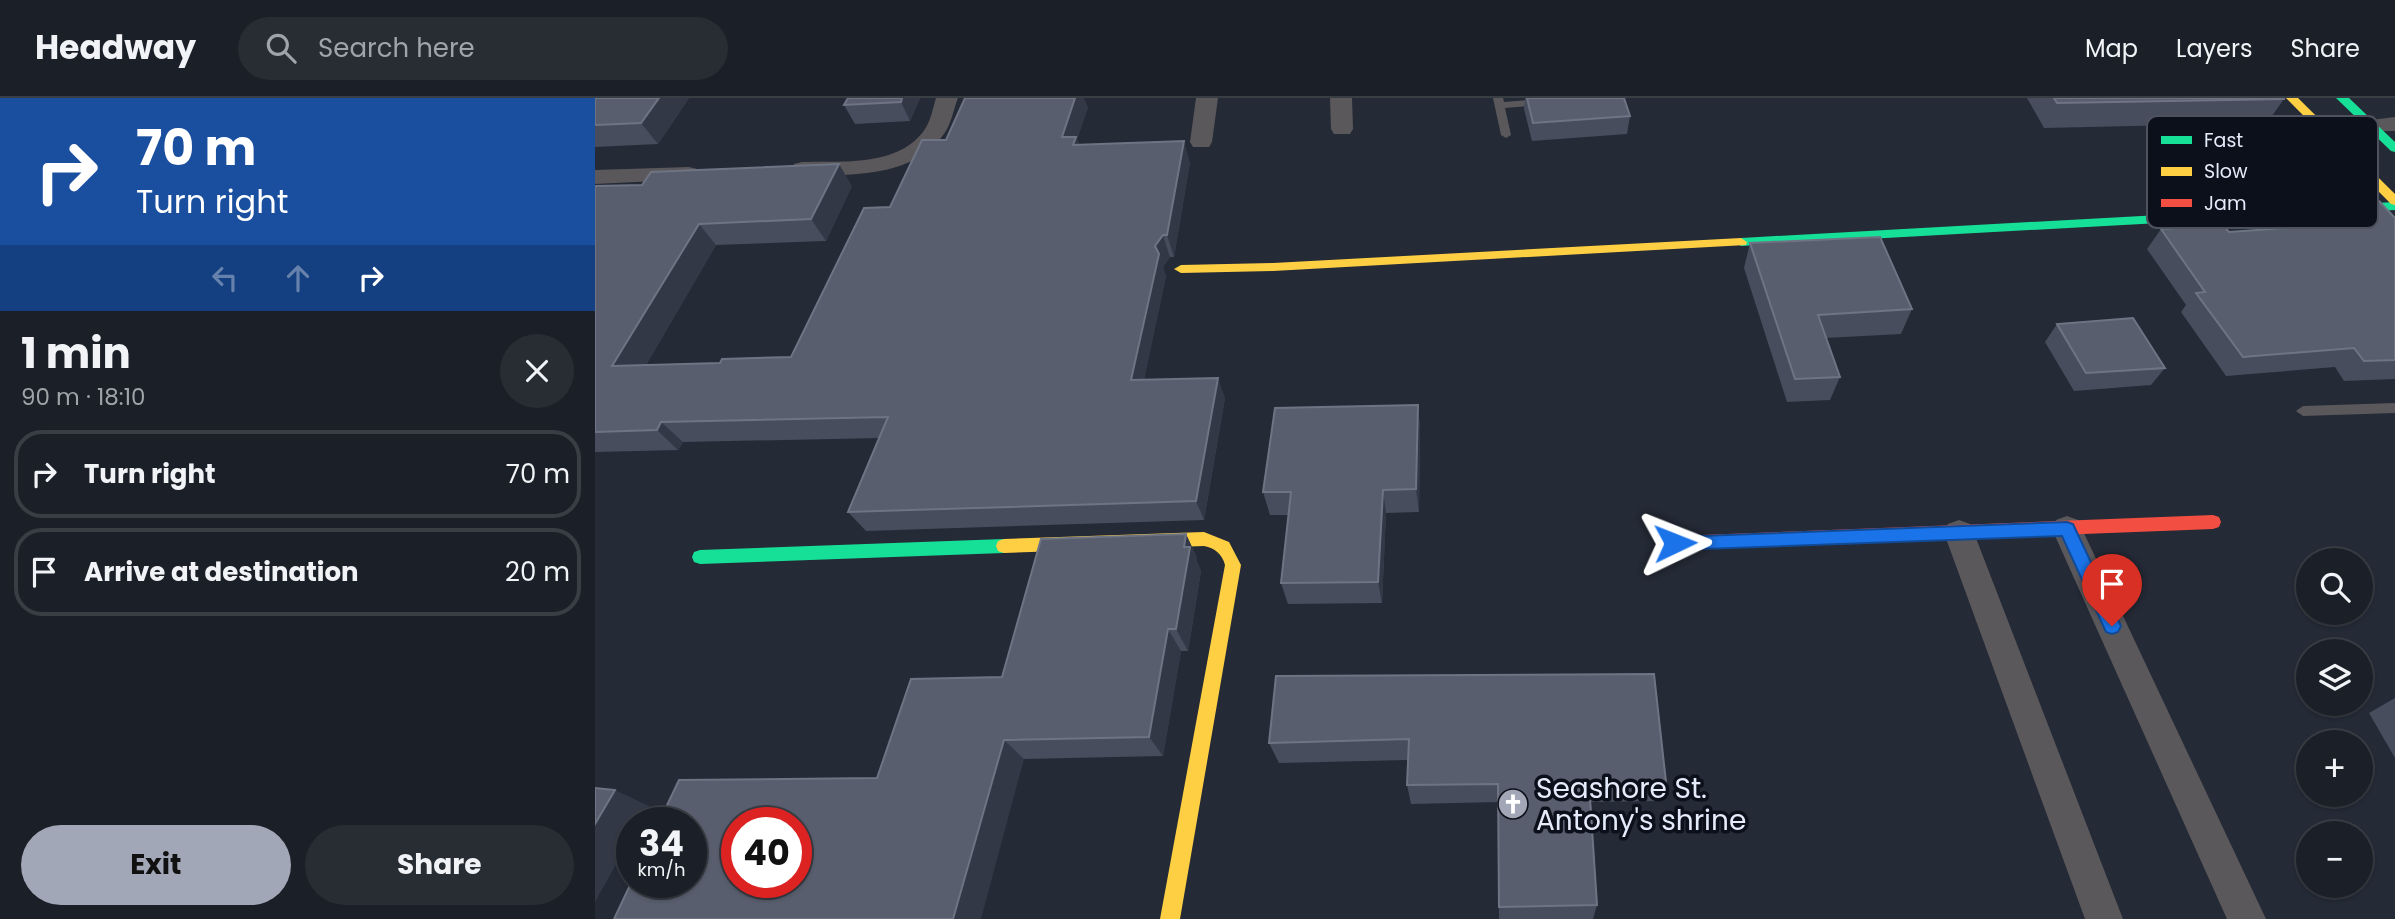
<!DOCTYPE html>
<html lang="en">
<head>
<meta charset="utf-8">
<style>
  :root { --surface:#1b2028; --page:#282d34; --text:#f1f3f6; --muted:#a0a3a8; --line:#393e45; --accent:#a1a7b6 }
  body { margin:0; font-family:Poppins,sans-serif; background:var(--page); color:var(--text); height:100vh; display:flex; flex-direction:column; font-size:26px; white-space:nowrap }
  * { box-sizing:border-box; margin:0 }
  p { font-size:23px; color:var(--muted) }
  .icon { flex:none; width:38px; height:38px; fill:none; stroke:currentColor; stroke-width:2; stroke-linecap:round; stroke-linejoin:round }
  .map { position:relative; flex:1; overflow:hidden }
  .details { display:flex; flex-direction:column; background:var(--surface); width:595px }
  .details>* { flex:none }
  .guide { background:#1a4fa0; color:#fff; overflow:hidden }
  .fabs { position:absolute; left:1701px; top:450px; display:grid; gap:14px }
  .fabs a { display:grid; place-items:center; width:77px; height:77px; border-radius:50%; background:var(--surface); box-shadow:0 2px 5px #0004,0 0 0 2px var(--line); font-size:35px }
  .speed { position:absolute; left:21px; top:709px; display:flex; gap:14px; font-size:35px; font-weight:700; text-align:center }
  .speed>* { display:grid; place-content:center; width:91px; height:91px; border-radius:50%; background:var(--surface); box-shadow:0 2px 5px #0004,0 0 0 2px var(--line); line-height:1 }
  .speed small { font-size:18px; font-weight:400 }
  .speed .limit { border:10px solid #d22; background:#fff; color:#111 }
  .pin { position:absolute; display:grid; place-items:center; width:60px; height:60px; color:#fff; margin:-72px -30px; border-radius:50% 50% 50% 0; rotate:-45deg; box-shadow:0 0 7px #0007 }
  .pin .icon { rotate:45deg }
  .me { position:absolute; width:77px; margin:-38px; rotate:88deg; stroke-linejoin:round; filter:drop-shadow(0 0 5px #0008) }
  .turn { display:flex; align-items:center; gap:24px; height:147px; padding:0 21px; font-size:32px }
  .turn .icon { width:91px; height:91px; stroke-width:2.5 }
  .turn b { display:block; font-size:49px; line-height:60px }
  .lanes { display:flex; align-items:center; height:66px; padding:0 21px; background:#0003; justify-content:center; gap:35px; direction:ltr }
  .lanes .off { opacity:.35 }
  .round { display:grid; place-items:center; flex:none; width:74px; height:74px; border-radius:37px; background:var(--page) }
  .head { display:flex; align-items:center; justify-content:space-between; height:119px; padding:0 21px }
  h1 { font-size:42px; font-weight:700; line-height:52px }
  .primary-button { display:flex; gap:14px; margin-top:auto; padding:14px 21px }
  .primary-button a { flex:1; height:80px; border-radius:42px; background:var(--accent); color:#111; font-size:28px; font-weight:700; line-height:80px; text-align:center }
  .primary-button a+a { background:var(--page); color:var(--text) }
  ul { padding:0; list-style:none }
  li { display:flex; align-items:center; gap:21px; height:88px; margin:0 14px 10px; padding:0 7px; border:4px solid var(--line); border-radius:28px }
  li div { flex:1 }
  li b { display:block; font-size:26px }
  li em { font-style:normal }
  header { display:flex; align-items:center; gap:42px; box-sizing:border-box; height:98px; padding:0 35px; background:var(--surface); border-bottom:2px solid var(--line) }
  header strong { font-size:33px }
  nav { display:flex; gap:38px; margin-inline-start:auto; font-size:24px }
  .search { width:490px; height:63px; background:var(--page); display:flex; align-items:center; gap:18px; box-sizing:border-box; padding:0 24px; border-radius:38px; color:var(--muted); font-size:26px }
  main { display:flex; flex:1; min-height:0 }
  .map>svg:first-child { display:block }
</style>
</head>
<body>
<header>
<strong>Headway</strong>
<div class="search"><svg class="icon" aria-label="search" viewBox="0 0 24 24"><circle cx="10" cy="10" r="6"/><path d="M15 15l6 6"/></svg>Search here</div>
<nav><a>Map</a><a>Layers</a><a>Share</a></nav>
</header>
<main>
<section class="details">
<div class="guide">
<div class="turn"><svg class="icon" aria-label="right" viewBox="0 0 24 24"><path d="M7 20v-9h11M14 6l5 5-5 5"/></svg><div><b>70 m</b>Turn right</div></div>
<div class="lanes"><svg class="icon off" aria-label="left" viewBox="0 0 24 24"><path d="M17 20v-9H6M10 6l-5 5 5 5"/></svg><svg class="icon off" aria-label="ahead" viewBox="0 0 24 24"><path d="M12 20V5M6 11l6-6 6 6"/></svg><svg class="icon" aria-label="right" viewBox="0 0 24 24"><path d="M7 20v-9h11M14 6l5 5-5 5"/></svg></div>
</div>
<div class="head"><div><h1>1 min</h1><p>90 m · 18:10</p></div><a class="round"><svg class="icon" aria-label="close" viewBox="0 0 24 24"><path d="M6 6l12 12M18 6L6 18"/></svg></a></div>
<ul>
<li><svg class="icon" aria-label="right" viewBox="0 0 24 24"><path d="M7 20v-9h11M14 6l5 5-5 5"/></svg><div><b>Turn right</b></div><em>70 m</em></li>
<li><svg class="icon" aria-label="arrive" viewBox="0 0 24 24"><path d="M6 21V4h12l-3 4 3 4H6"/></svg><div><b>Arrive at destination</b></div><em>20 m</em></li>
</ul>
<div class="primary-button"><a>Exit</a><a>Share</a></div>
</section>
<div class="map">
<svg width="1800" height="821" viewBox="0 0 1800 821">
  <rect width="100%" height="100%" fill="#242a36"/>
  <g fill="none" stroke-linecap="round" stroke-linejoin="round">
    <g fill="#5b585b" fill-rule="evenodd">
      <path d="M 898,0 L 908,0 L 909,4 L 948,1 L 953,4 L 948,7 L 910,10 L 916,37 L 911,40 L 906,37 Z"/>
      <path d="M 1800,305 L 1800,315 L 1708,318 L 1701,313 L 1708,308 Z"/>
    </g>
    <g fill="#5b585b" fill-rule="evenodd">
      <path d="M 341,0 L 363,0 C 359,10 357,22 352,31 C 324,80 256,77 207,78 L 199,76 L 196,71 L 199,66 L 207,64 C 246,63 305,69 330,31 C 336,22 338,10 341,0 Z"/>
      <path d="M 601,0 L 623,0 L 617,44 L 614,49 L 598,49 L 595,44 Z"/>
      <path d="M 735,0 L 757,0 L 758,31 L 755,36 L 739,36 L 736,31 Z"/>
      <path d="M 1800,19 L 1800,33 L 1769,33 L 1766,28 L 1769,23 Z"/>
      <path d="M 94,69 L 102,71 L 105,76 L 102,81 L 0,86 L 0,72 Z"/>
      <path d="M 1472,418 L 1483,422 L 1487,431 L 1671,821 L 1632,821 L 1457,431 L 1461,422 Z"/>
      <path d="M 1364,422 L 1375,426 L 1379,435 L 1528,821 L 1490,821 L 1349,435 L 1353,426 Z"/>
    </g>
    <g fill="#16e098" fill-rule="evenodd">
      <path d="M 1741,0 L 1754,0 L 1800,44 L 1800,54 L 1796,53 Z"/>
      <path d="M 1800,104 L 1800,112 L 1146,148 L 1140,144 L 1146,140 Z"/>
      <path d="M 409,441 L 415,443 L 417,448 L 415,453 L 409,455 L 105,466 L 99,464 L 97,459 L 99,454 L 105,452 Z"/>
    </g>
    <g fill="#ffcf43" fill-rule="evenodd">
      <path d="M 1691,0 L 1703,0 L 1800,96 L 1800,107 L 1796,106 Z"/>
      <path d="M 1146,140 L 1152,144 L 1151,147 L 678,173 L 586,175 L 579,171 L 586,167 L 678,165 Z"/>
      <path d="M 609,434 L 634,444 L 646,467 L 585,821 L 565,821 L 630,467 C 627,456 620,450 609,448 L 409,455 L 403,453 L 401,448 L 403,443 L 409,441 Z"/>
    </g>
    <path fill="#f24e42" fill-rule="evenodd" d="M 1618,417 L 1624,419 L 1626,424 L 1624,429 L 1618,431 L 1080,452 L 1074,450 L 1072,445 L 1074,440 L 1080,438 Z"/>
  </g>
  <g fill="#474d5c">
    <path d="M 0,0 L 94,0 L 63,46 L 0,49 Z"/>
    <path d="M 325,0 L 315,23 L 260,26 L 249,7 Z"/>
    <path d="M 930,0 L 1029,0 L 1035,18 L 1032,36 L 937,43 L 929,11 Z"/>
    <path d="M 1432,0 L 1689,0 L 1689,1 L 1672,25 L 1449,30 Z"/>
    <path d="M 493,9 L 482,41 L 484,46 L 595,64 L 579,159 L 575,159 L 568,169 L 571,178 L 549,281 L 630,300 L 609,422 L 271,433 L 253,414 L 285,340 L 88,344 L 83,352 L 0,354 L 0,88 L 257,88 L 231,143 L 121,147 L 51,267 L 125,265 L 196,259 L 295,109 L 351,42 Z"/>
    <path d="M 1727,62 L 1751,89 L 1743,98 L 1707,100 L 1719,72 Z"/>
    <path d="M 1713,106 L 1800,120 L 1800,281 L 1749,283 L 1740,269 L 1631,278 L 1586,214 L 1591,207 L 1552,151 L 1566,131 L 1634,134 L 1699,129 L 1696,126 Z"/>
    <path d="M 1155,145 L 1317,211 L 1306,236 L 1231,240 L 1245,279 L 1235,302 L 1192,304 L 1149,170 Z"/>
    <path d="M 1462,226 L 1570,270 L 1556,287 L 1479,293 L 1450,244 Z"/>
    <path d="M 823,307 L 825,331 L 824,414 L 791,415 L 787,505 L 693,506 L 686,485 L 693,417 L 675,417 L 668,394 Z"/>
    <path d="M 591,436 L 602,460 L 602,464 L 606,473 L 593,553 L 586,553 L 568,658 L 429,661 L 282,680 L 407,579 Z"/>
    <path d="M 681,578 L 1071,684 L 1064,703 L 996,704 L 1002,807 L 998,821 L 904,821 L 903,704 L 816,706 L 812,687 L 813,662 L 684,665 L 674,645 Z"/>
    <path d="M 1800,600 L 1800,660 L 1774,615 Z"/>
  </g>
  <g fill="#323846">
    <path d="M 64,0 L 94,0 L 63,46 L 46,25 Z"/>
    <path d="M 307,0 L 325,0 L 315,23 L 306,4 Z"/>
    <path d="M 480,0 L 489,0 L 493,9 L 482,41 L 489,60 L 467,39 Z"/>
    <path d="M 589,43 L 595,64 L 579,159 L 572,137 Z"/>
    <path d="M 244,66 L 257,88 L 231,143 L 216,121 Z"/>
    <path d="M 104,126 L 121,147 L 38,289 L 17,268 Z"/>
    <path d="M 568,137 L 575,159 L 568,169 L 571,178 L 545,302 L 536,282 L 560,148 Z"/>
    <path d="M 623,280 L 630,300 L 609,422 L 601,403 Z"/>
    <path d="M 823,307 L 825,331 L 824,414 L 821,391 Z"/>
    <path d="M 66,324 L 88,344 L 83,352 L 62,332 Z"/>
    <path d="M 788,392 L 791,415 L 787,505 L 783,484 Z"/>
    <path d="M 591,436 L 602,460 L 602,464 L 606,473 L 593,553 L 581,531 L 589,449 Z"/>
    <path d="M 573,531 L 586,553 L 568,658 L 554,639 Z"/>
    <path d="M 409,642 L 429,661 L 386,821 L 358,821 Z"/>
    <path d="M 20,692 L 54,708 L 44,724 L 37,724 L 37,738 L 0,804 L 0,726 Z"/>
  </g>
  <g fill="#585e6d" stroke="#6e7483" stroke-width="2" fill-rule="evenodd">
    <path d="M 0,0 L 64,0 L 46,25 L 0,27 Z"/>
    <path d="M 253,0 L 307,0 L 306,4 L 249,7 Z"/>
    <path d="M 370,0 L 480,0 L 467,39 L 481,39 L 478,47 L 589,43 L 572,137 L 568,137 L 560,148 L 564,156 L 536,282 L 623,280 L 601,403 L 253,414 L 293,319 L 66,324 L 62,332 L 0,334 L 0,88 L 47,87 L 56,74 L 244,66 L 216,121 L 104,126 L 17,268 L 125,265 L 127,261 L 196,259 L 269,110 L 295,109 L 327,42 L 351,42 Z"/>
    <path d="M 932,0 L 1029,0 L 1035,18 L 938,25 Z"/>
    <path d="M 1459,0 L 1689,0 L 1689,1 L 1462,5 Z"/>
    <path d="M 1783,102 L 1800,120 L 1800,262 L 1769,263 L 1759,250 L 1648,259 L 1601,195 L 1610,194 L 1566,131 L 1628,127 L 1634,134 L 1730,127 L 1713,106 Z"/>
    <path d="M 1285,139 L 1317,211 L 1223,217 L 1245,279 L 1200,281 L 1155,145 Z"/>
    <path d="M 1538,220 L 1570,270 L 1491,275 L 1462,226 Z"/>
    <path d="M 823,307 L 821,391 L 788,392 L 783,484 L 686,485 L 696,394 L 668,394 L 680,310 Z"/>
    <path d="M 591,436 L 589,449 L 595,449 L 581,531 L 573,531 L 554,639 L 409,642 L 358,821 L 19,821 L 37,783 L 37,784 L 96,784 L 96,724 L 64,724 L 84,682 L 282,680 L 316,581 L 407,579 L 446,441 ZM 142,724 L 201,724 L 201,784 L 142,784 Z"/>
    <path d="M 1059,576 L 1071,684 L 994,685 L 1002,807 L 904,809 L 903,686 L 812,687 L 814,641 L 674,645 L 681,578 Z"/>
    <path d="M 0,690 L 20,692 L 0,726 Z"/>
  </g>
  <path fill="#1a73e8" stroke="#114b97" stroke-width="2" d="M 1472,424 L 1478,426 L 1526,528 L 1523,534 L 1517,536 L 1511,534 L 1467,438 L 1080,452 L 1074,450 L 1072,445 L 1074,441 L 1080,439 Z"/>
  <defs>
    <g id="church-disc" transform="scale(1.575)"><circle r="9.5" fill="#a1a7b6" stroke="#0c101a"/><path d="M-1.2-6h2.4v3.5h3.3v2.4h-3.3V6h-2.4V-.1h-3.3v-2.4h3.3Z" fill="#fff"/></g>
  </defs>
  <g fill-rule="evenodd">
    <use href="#church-disc" x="918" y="706"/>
  </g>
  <g text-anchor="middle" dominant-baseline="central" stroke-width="7" stroke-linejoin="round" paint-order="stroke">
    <g font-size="28" fill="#e4ebfb" stroke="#0c101a" text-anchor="start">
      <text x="941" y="690">Seashore St.<tspan x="941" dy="32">Antony's shrine</tspan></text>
    </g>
  </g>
  <rect x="1552" y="18" width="231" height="112" rx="10" fill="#0c101a" stroke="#4d525e" stroke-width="2"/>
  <rect x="1566" y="38" width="31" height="8" fill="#16e098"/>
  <rect x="1566" y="69" width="31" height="9" fill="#ffcf43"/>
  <rect x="1566" y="101" width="31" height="8" fill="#f24e42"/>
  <g font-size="19" fill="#e4ebfb">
    <text x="1609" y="49">Fast</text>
    <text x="1609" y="80">Slow</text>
    <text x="1609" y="112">Jam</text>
  </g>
</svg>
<div class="fabs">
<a><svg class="icon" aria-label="search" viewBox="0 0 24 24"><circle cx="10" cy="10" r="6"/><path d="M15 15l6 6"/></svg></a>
<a><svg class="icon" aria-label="layers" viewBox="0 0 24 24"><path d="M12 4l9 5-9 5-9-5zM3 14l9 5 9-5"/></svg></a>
<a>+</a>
<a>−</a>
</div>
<div class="speed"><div>34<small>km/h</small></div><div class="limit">40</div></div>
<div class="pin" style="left:1517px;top:528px;background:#d93025"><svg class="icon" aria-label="arrive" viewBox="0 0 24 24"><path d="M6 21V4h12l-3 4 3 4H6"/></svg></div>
<svg class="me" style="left:1080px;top:445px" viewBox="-20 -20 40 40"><path d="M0-17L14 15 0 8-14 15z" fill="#1a73e8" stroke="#fff" stroke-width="4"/></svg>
</div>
</main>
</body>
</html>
